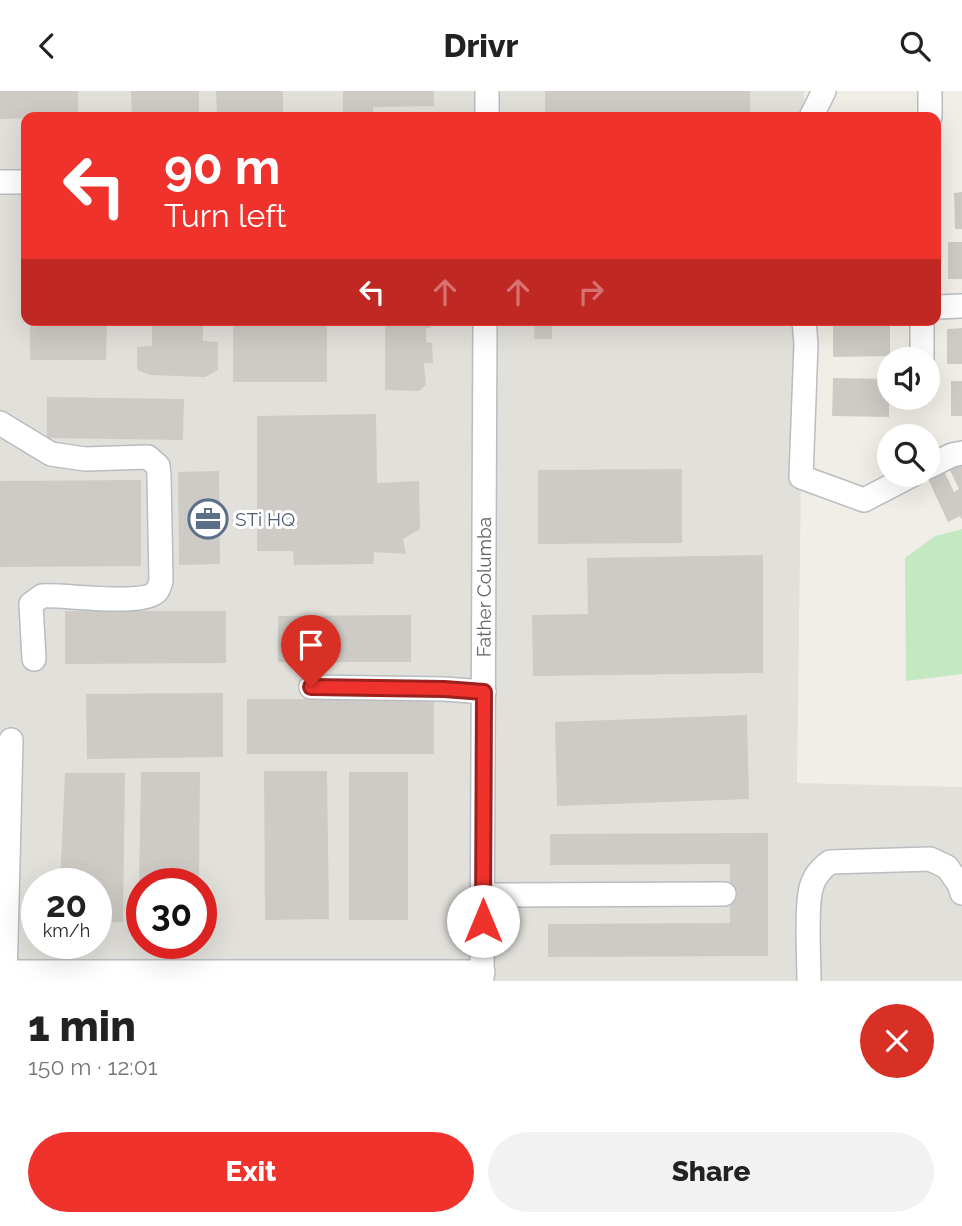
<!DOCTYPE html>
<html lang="en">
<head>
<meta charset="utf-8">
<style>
  :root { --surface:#fff; --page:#f2f2f2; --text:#222; --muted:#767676; --accent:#f0322d }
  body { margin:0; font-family:Raleway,sans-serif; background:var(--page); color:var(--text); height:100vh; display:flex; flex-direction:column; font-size:26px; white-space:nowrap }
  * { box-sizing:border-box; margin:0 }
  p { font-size:23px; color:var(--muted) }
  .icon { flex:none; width:38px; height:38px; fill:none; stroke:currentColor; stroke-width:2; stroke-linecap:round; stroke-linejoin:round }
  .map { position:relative; height:890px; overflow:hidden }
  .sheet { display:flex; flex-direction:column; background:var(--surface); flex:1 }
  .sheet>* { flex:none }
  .guide { position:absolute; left:21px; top:21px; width:920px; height:214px; border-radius:14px; box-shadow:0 7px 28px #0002; background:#f0322d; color:#fff; overflow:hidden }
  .controls { position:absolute; left:877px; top:256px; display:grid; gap:14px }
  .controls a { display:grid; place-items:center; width:63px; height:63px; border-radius:50%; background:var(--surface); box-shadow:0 7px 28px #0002; font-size:35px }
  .speed { position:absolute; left:21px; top:777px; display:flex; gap:14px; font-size:35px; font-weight:700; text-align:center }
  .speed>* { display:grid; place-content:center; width:91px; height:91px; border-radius:50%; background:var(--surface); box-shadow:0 7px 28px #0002; line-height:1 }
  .speed small { font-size:18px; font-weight:400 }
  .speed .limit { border:10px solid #d22; background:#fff; color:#111 }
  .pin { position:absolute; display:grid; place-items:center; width:60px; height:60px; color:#fff; margin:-72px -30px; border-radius:50% 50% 50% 0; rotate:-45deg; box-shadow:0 0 7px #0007 }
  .pin .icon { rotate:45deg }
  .me { position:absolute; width:77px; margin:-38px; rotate:0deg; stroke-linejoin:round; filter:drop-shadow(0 0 5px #0008) }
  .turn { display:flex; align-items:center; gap:24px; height:147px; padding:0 28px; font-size:32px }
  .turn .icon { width:91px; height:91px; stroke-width:2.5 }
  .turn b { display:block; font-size:49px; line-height:60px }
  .lanes { display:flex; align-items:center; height:66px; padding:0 28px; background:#0003; justify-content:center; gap:35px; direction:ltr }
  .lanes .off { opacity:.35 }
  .round { display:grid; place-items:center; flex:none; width:74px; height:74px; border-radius:37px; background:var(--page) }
  .overview { display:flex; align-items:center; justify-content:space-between; height:119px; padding:0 28px }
  h1 { font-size:42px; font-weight:800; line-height:52px }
  .button { display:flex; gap:14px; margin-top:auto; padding:14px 28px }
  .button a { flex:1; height:80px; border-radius:42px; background:var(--accent); color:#fff; font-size:28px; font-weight:800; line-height:80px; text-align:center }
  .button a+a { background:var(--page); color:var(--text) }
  header { display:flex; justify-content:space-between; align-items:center; height:91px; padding:0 28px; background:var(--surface); font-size:32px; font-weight:800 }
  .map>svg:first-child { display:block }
</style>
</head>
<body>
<header><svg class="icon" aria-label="back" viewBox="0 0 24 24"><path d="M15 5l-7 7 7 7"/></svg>Drivr<svg class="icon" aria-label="search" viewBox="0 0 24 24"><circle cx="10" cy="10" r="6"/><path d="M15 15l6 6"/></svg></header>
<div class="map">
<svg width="962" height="890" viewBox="0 0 962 890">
  <rect width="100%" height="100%" fill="#f1eee7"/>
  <path fill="#e2e0db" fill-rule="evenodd" d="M 0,0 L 804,0 L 804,26 L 26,26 L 26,229 L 803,229 L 797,692 L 962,696 L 962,890 L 0,890 ZM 37,793 L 96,793 L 96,852 L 37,852 ZM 142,793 L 201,793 L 201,852 L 142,852 Z"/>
  <path fill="#c4e9c2" d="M 962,438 L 962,583 L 906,590 L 905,467 L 935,445 Z"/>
  <g fill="#cecbc6">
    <path d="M 0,0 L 78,0 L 78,26 L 0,28 Z"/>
    <path d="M 131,0 L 199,0 L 199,24 L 132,25 Z"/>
    <path d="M 216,0 L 283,0 L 283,26 L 217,26 Z"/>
    <path d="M 343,0 L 434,0 L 434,15 L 373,16 L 373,26 L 343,26 Z"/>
    <rect x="545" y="0" width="205" height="26"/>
    <path d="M 962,101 L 962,138 L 955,138 L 954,102 Z"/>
    <rect x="948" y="151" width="14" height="37"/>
    <path d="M 30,229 L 107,229 L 106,269 L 30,269 Z"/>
    <path d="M 152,229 L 203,229 L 203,250 L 218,251 L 218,279 L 205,286 L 150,284 L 137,279 L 137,256 L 152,255 Z"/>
    <rect x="233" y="229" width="94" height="62"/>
    <path d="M 385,229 L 431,229 L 431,237 L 426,237 L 426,251 L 432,252 L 433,272 L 424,272 L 426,294 L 419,300 L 385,299 Z"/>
    <path d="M 535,229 L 552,229 L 552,248 L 534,248 Z"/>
    <path d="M 833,229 L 890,229 L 890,265 L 833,266 Z"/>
    <path d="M 962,237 L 962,273 L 947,273 L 947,238 Z"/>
    <path d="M 833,287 L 889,288 L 889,326 L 832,325 Z"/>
    <rect x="951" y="290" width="11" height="35"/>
    <path d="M 47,306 L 184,308 L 183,349 L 47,347 Z"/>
    <path d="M 376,323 L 377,392 L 419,390 L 420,438 L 403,448 L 406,463 L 374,461 L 373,473 L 294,474 L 293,460 L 257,460 L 257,325 Z"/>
    <path d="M 962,374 L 962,429 L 960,425 L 948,431 L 928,388 L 944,380 L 954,401 L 959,398 L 950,379 Z"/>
    <path d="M 682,378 L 682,452 L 538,453 L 538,379 Z"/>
    <path d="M 219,380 L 220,473 L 179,474 L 178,381 Z"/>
    <path d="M 141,389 L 141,475 L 0,476 L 0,390 Z"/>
    <path d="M 763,464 L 763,582 L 533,585 L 532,524 L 588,523 L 587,467 Z"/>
    <path d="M 65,520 L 226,520 L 226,572 L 65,573 Z"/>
    <path d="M 411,524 L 411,571 L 278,571 L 278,525 Z"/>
    <path d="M 223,602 L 223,666 L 87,668 L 86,603 Z"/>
    <rect x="247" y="608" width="187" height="55"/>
    <path d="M 747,624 L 749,708 L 557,715 L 555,631 Z"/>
    <path d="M 264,680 L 327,680 L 329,828 L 265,829 Z"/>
    <path d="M 141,681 L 200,681 L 199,793 L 139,793 Z"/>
    <rect x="349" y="681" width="59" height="148"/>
    <path d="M 65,682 L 125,682 L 123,831 L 96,832 L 96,793 L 60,793 Z"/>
    <path d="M 768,742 L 768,865 L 548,866 L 548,833 L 730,832 L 730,773 L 550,774 L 550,743 Z"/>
    <rect x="139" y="794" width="3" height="35"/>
  </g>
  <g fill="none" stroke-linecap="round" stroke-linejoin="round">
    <g stroke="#b9bcc0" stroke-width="26">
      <g id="minor">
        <path d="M 487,26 L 487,0"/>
        <path d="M 811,26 L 824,0"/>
        <path d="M 930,26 L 930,0"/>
        <path d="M 0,91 L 26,91"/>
        <path d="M 936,216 L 962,215"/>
        <path d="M 804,229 L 806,253 L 801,386 L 864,409 L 914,383"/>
        <path d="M 922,268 L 922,229"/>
        <path d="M 0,332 L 51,363 L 85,368 L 148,366 L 158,375 L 159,385 L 161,490 C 161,491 158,499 157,500 C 144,516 64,503 42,505 L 31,513 L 34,568"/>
        <path d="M 928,376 L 952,364 L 962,362"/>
        <path d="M 311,596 L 444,598 L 484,601"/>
        <path d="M 483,804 L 724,803"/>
        <path d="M 0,881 L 483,881"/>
        <path d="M 5,890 L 11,649"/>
        <path id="s1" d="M 482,890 L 485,229"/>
        <path d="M 809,890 C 809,865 806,826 810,802 C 812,789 820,778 830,771 L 930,768 L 947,776 L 959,793 L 962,802"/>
      </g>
    </g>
    <use href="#minor" stroke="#fff" stroke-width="23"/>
  </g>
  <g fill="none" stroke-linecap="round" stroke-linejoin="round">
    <g stroke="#9c201d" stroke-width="18">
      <path id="route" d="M 311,596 L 444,598 L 484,601 L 483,830"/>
    </g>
    <use href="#route" stroke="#f0322d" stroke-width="12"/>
  </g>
  <defs>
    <g id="office-ring" transform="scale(2.0125)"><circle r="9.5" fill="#fff" stroke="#5c6f8a" stroke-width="1.5"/><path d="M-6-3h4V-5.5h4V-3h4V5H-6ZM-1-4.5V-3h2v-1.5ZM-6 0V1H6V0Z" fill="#5c6f8a"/></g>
  </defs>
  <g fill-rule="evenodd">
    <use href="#office-ring" x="208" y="428"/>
  </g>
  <g text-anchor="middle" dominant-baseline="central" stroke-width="6" stroke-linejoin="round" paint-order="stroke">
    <g font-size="19" fill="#4e5e75" stroke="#fff" text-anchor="start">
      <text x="235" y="428">STi HQ</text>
    </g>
    <g font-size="19" fill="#5e6367" stroke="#fff">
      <text stroke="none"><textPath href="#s1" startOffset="394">Father Columba</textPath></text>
    </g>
  </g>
</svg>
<div class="controls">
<a><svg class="icon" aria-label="sound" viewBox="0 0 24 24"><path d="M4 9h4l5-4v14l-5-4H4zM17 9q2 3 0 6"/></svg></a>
<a><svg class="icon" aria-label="search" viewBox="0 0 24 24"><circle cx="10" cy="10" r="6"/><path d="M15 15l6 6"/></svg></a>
</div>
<div class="speed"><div>20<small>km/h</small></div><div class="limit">30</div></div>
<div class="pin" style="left:311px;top:596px;background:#d93025"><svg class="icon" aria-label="arrive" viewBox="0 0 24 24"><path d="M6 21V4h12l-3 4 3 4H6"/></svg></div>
<svg class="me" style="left:483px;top:830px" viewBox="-20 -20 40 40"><circle r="19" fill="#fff"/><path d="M0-13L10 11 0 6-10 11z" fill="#f0322d"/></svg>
<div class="guide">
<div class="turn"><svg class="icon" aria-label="left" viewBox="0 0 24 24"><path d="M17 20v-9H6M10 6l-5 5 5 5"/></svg><div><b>90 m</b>Turn left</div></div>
<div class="lanes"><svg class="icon" aria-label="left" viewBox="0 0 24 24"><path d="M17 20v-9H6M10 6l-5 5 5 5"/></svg><svg class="icon off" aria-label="ahead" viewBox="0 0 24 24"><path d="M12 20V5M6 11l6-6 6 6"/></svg><svg class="icon off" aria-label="ahead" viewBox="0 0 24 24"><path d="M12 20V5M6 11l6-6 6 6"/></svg><svg class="icon off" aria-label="right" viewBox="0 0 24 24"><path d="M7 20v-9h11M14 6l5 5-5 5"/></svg></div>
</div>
</div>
<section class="sheet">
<div class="overview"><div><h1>1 min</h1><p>150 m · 12:01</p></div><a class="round" style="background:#d93025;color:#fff"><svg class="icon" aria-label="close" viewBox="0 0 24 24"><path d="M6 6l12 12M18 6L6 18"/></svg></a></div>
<div class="button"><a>Exit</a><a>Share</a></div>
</section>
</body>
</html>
